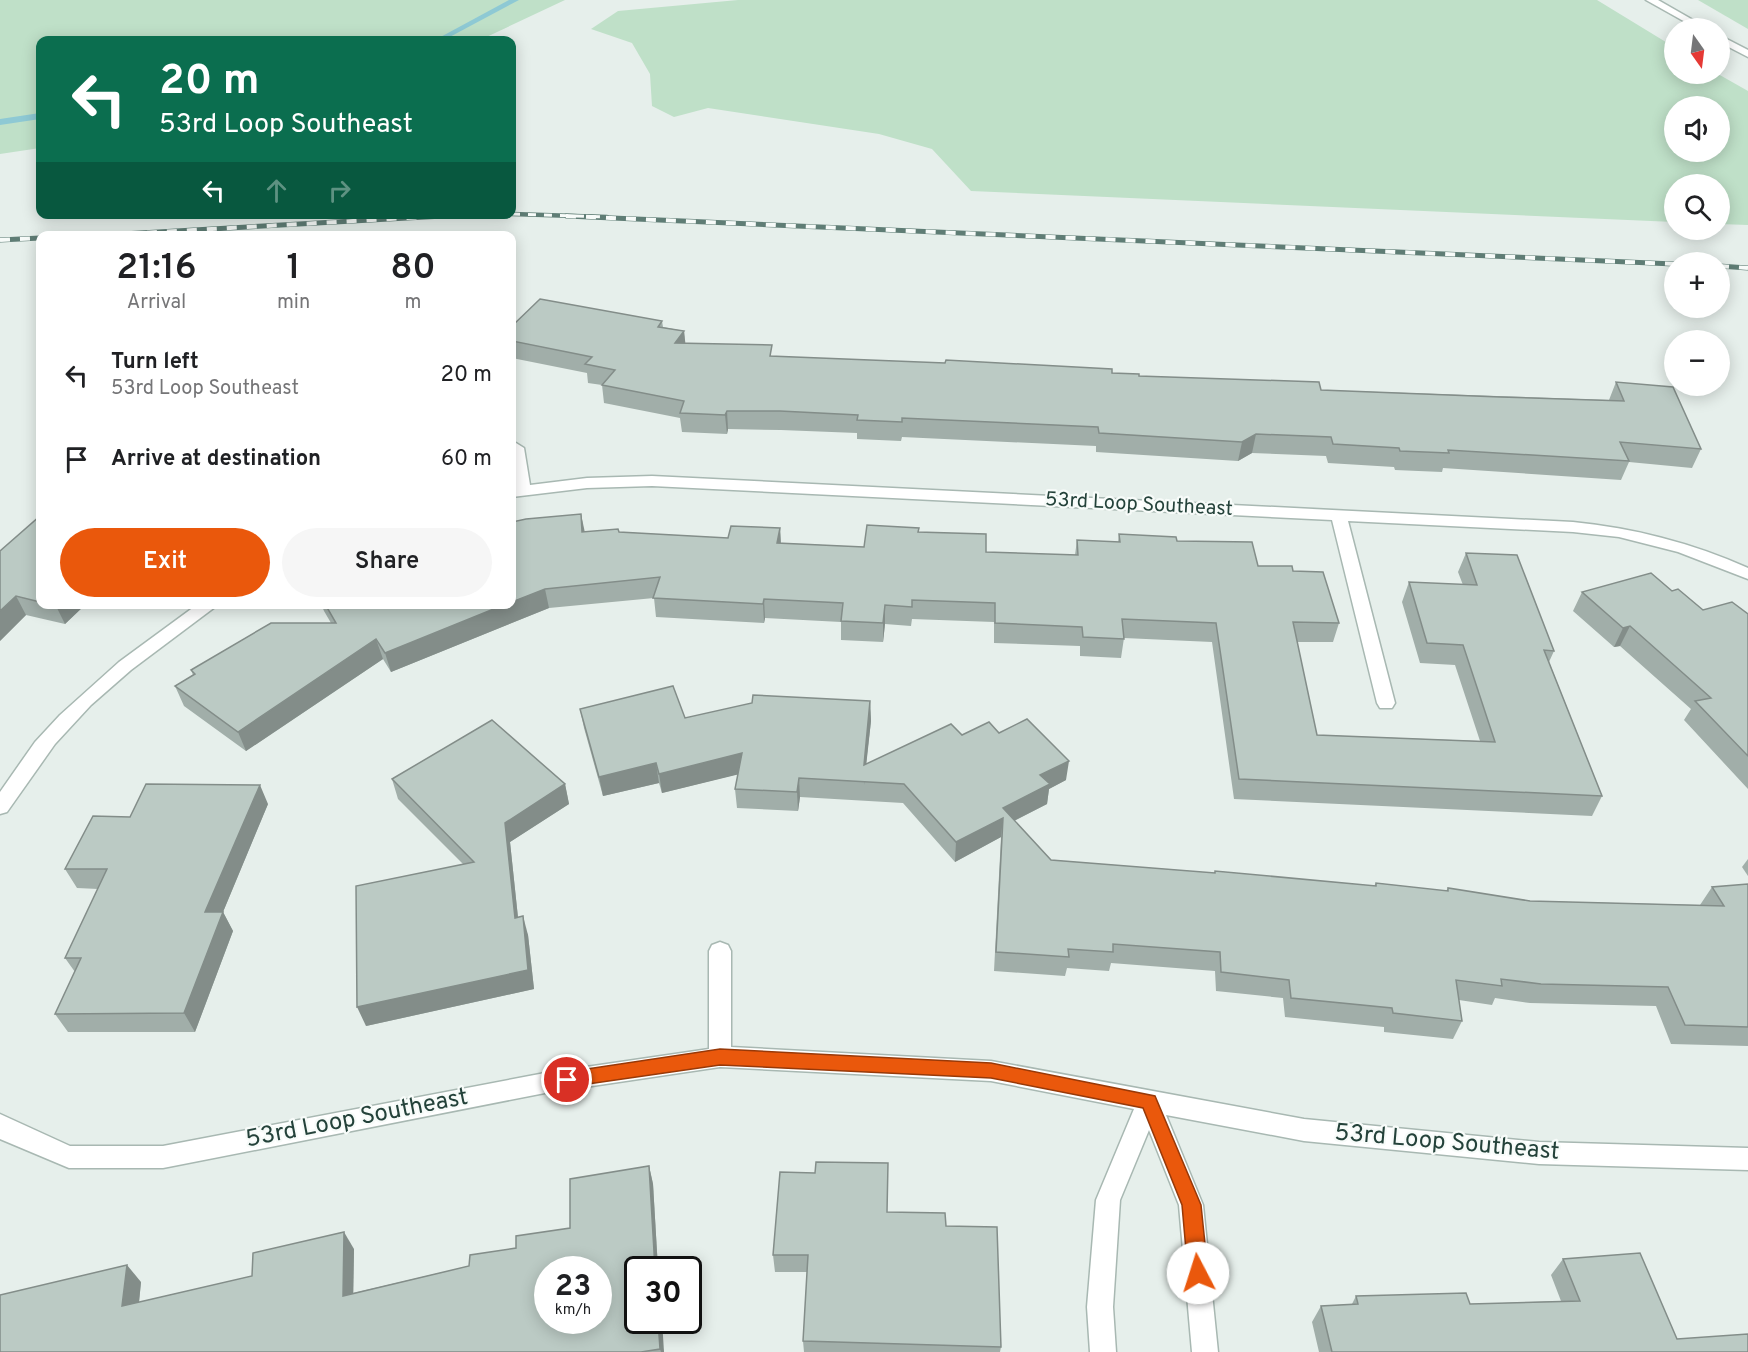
<!DOCTYPE html>
<html lang="en">
<head>
<meta charset="utf-8">
<style>
  :root { --surface:#fff; --page:#f6f6f6; --text:#202124; --muted:#757577; --accent:#ea580c }
  body { margin:0; font-family:Overpass,sans-serif; background:var(--page); color:var(--text); height:100vh; display:flex; flex-direction:column; font-size:22px; white-space:nowrap }
  * { box-sizing:border-box; margin:0 }
  p { font-size:20px; color:var(--muted) }
  .icon { flex:none; width:33px; height:33px; fill:none; stroke:currentColor; stroke-width:2; stroke-linecap:round; stroke-linejoin:round }
  .map { position:relative; flex:1; overflow:hidden }
  .panel { position:absolute; left:36px; top:231px; width:480px; height:378px; display:flex; flex-direction:column; background:var(--surface); border-radius:12px; box-shadow:0 3px 15px #0003 }
  .panel>* { flex:none }
  .top-card { position:absolute; left:36px; top:36px; width:480px; height:183px; border-radius:12px; box-shadow:0 3px 15px #0003; background:#0b6e4f; color:#fff; overflow:hidden }
  .needle { width:39px; rotate:166deg }
  .controls { position:absolute; left:1664px; top:18px; display:grid; gap:12px }
  .controls a { display:grid; place-items:center; width:66px; height:66px; border-radius:50%; background:var(--surface); box-shadow:0 3px 15px #0003; font-size:30px }
  .speed { position:absolute; left:534px; top:1256px; display:flex; gap:12px; font-size:30px; font-weight:700; text-align:center }
  .speed>* { display:grid; place-content:center; width:78px; height:78px; border-radius:50%; background:var(--surface); box-shadow:0 3px 15px #0003; line-height:1 }
  .speed small { font-size:15px; font-weight:400 }
  .speed .limit { border:3px solid #111; border-radius:9px; background:#fff; color:#111 }
  .pin { position:absolute; display:grid; place-items:center; width:51px; height:51px; color:#fff; margin:-26px; border:3px solid #fff; border-radius:50%; box-shadow:0 2px 6px #0007 }
  .me { position:absolute; width:66px; margin:-33px; rotate:355deg; stroke-linejoin:round; filter:drop-shadow(0 0 4px #0008) }
  .turn { display:flex; align-items:center; gap:21px; height:126px; padding:0 24px; font-size:27px }
  .turn .icon { width:78px; height:78px; stroke-width:2.5 }
  .turn b { display:block; font-size:42px; line-height:51px }
  .lanes { display:flex; align-items:center; height:57px; padding:0 24px; background:#0003; justify-content:center; gap:30px; direction:ltr }
  .lanes .off { opacity:.35 }
  .eta { display:flex; justify-content:space-evenly; align-items:center; height:102px; text-align:center }
  .eta b { font-size:36px; font-weight:600; line-height:42px }
  .action { display:flex; gap:12px; margin-top:auto; padding:12px 24px }
  .action a { flex:1; height:69px; border-radius:36px; background:var(--accent); color:#fff; font-size:24px; font-weight:600; line-height:69px; text-align:center }
  .action a+a { background:var(--page); color:var(--text) }
  ul { padding:0; list-style:none }
  li { display:flex; align-items:center; gap:18px; height:84px; padding:0 24px }
  li div { flex:1 }
  li b { display:block; font-size:22px }
  li em { font-style:normal }
  .map>svg:first-child { display:block }
</style>
</head>
<body>
<div class="map">
<svg width="1748" height="1352" viewBox="0 0 1748 1352">
  <rect width="100%" height="100%" fill="#e6efeb"/>
  <g fill="#bfe0c8" fill-rule="evenodd">
    <path d="M 0,0 L 565,0 L 480,40 L 40,40 L 40,148 L 0,154 Z"/>
    <path d="M 738,0 L 1597,0 L 1674,47 L 1674,74 L 1718,74 L 1748,91 L 1748,225 L 1719,224 L 1719,184 L 1674,184 L 1674,222 L 971,191 L 932,149 L 879,134 L 708,108 L 674,117 L 652,106 L 650,74 L 632,43 L 591,29 L 618,11 ZM 1674,106 L 1719,106 L 1719,152 L 1674,152 Z"/>
    <path d="M 1698,0 L 1748,0 L 1748,29 Z"/>
  </g>
  <g fill="none" stroke-linecap="round" stroke-linejoin="round">
    <g fill="#8ec9d4" fill-rule="evenodd">
      <path d="M 509,0 L 519,0 L 444,40 L 435,40 Z"/>
      <path d="M 40,113 L 40,119 L 0,125 L 0,119 Z"/>
    </g>
    <g stroke="#a8b8b2" stroke-width="3">
      <g id="minor">
        <path d="M 1646,0 L 1658,0 L 1707,28 L 1696,28 Z"/>
        <path d="M 1719,35 L 1748,50 L 1748,57 L 1719,42 Z"/>
        <path d="M 516,443 L 524,448 L 530,485 L 587,478 L 652,476 L 1573,522 C 1634,528 1692,543 1748,568 L 1748,579 L 1678,552 L 1619,537 L 1573,532 L 1348,521 L 1395,703 L 1392,708 L 1380,708 L 1377,703 L 1332,520 L 652,486 L 587,488 L 512,497 L 512,487 L 515,487 L 512,445 Z"/>
        <path d="M 198,604 L 219,604 L 131,670 L 91,705 L 55,744 L 7,812 L 0,814 L 0,792 L 35,742 L 60,715 L 119,662 Z"/>
        <path d="M 720,942 L 728,945 L 731,951 L 731,1047 L 991,1061 L 1304,1119 L 1539,1142 L 1748,1148 L 1748,1170 L 1539,1164 L 1304,1141 L 1166,1115 L 1203,1205 L 1218,1352 L 1192,1352 L 1179,1205 L 1149,1130 L 1120,1200 L 1113,1307 L 1116,1352 L 1090,1352 L 1087,1307 L 1096,1200 L 1134,1109 L 991,1081 L 720,1067 L 545,1093 L 163,1168 L 69,1168 L 0,1139 L 0,1114 L 70,1146 L 163,1146 L 545,1073 L 709,1049 L 709,951 L 712,945 Z"/>
      </g>
    </g>
    <use href="#minor" fill="#fff" fill-rule="evenodd"/>
    <g stroke="#5f7d75" stroke-width="4.5">
      <g id="rail-far1">
        <path d="M 512,214 L 607,217"/>
        <path d="M 416,217 L 478,214"/>
      </g>
    </g>
    <g stroke="#5f7d75" stroke-width="5">
      <g id="rail">
        <path d="M 566,216 L 1674,264"/>
        <path d="M 87,236 L 443,216"/>
        <path d="M 0,240 L 40,238"/>
        <path d="M 1719,266 L 1748,268"/>
      </g>
    </g>
    <use href="#rail-far1" stroke="#f7fbf9" stroke-width="3" stroke-dasharray="8" stroke-linecap="butt"/>
    <use href="#rail" stroke="#f7fbf9" stroke-width="4" stroke-dasharray="10" stroke-linecap="butt"/>
  </g>
  <g fill="#a1aea9">
    <path d="M 662,321 L 663,327 L 684,331 L 685,343 L 773,356 L 1112,373 L 1139,376 L 1321,390 L 1609,400 L 1616,382 L 1701,449 L 1692,468 L 1629,462 L 1621,480 L 1443,468 L 1442,472 L 1395,470 L 1394,467 L 1328,463 L 1326,456 L 1252,453 L 1238,461 L 1096,452 L 1096,446 L 902,437 L 901,441 L 857,439 L 857,433 L 781,430 L 728,429 L 727,434 L 682,432 L 680,418 L 604,403 L 602,385 L 588,383 L 587,373 L 512,358 L 512,326 Z"/>
    <path d="M 581,514 L 584,532 L 619,532 L 728,538 L 780,528 L 781,543 L 864,547 L 919,532 L 986,552 L 1075,555 L 1077,540 L 1118,542 L 1119,534 L 1177,541 L 1258,566 L 1293,571 L 1339,623 L 1333,642 L 1297,642 L 1317,735 L 1480,741 L 1455,665 L 1420,663 L 1402,602 L 1409,582 L 1463,585 L 1458,572 L 1466,553 L 1554,651 L 1549,662 L 1602,796 L 1592,816 L 1234,799 L 1212,642 L 1124,638 L 1121,658 L 1080,656 L 1080,646 L 994,643 L 994,622 L 912,619 L 911,626 L 885,624 L 883,642 L 841,640 L 841,622 L 765,618 L 764,623 L 656,617 L 654,598 L 549,608 L 391,672 L 383,659 L 246,751 L 184,706 L 175,686 L 193,675 L 191,670 L 331,623 L 324,611 L 321,604 L 512,604 Z"/>
    <path d="M 40,516 L 40,604 L 86,604 L 65,624 L 26,615 L 0,641 Z"/>
    <path d="M 1672,591 L 1703,610 L 1748,614 L 1748,789 L 1684,720 L 1691,709 L 1620,646 L 1614,647 L 1573,611 L 1582,592 Z"/>
    <path d="M 870,701 L 871,721 L 866,764 L 962,735 L 999,733 L 1066,780 L 1049,789 L 1047,804 L 1014,821 L 1051,860 L 1215,873 L 1215,871 L 1374,886 L 1376,883 L 1446,891 L 1448,888 L 1530,901 L 1700,905 L 1712,887 L 1748,884 L 1748,1046 L 1671,1044 L 1656,1006 L 1530,1003 L 1495,998 L 1492,1005 L 1459,1000 L 1462,1021 L 1453,1039 L 1384,1032 L 1384,1027 L 1285,1017 L 1283,998 L 1216,991 L 1215,971 L 1111,963 L 1109,971 L 1067,968 L 1065,976 L 994,971 L 1001,837 L 955,862 L 903,803 L 800,797 L 798,811 L 737,808 L 735,789 L 738,774 L 662,793 L 659,783 L 603,796 L 584,728 L 580,709 L 685,718 Z"/>
    <path d="M 392,779 L 565,784 L 569,804 L 510,842 L 518,917 L 528,935 L 534,989 L 366,1026 L 463,864 L 398,799 Z"/>
    <path d="M 268,804 L 223,912 L 233,931 L 195,1032 L 68,1032 L 55,1014 L 75,972 L 65,958 L 98,889 L 77,888 L 65,869 L 130,817 Z"/>
    <path d="M 1748,859 L 1748,876 L 1742,867 Z"/>
    <path d="M 649,1166 L 653,1184 L 658,1269 L 638,1269 L 664,1352 L 0,1352 L 141,1282 L 139,1302 L 252,1276 L 354,1249 L 353,1293 L 469,1266 L 570,1228 Z"/>
    <path d="M 887,1212 L 946,1226 L 1001,1347 L 1000,1352 L 804,1352 L 803,1341 L 807,1272 L 775,1272 L 773,1255 Z"/>
    <path d="M 1563,1259 L 1677,1339 L 1748,1352 L 1319,1352 L 1312,1322 L 1321,1306 L 1352,1304 L 1356,1296 L 1470,1304 L 1561,1301 L 1551,1275 Z"/>
  </g>
  <g fill="#838d89">
    <path d="M 684,331 L 686,349 L 675,343 Z"/>
    <path d="M 727,411 L 728,429 L 727,434 L 725,415 Z"/>
    <path d="M 1256,434 L 1252,453 L 1238,461 L 1242,442 Z"/>
    <path d="M 581,514 L 585,533 L 582,532 Z"/>
    <path d="M 780,528 L 781,548 L 777,543 Z"/>
    <path d="M 545,589 L 549,608 L 391,672 L 385,653 L 506,604 L 512,604 L 512,602 Z"/>
    <path d="M 16,596 L 26,615 L 0,641 L 0,611 Z"/>
    <path d="M 764,599 L 765,618 L 764,623 L 763,604 Z"/>
    <path d="M 55,604 L 86,604 L 65,624 Z"/>
    <path d="M 885,605 L 885,624 L 883,642 L 883,623 Z"/>
    <path d="M 1630,626 L 1620,646 L 1614,647 L 1623,628 Z"/>
    <path d="M 376,639 L 383,659 L 246,751 L 238,732 Z"/>
    <path d="M 870,701 L 871,721 L 864,785 L 864,765 Z"/>
    <path d="M 742,753 L 744,773 L 662,793 L 659,774 Z"/>
    <path d="M 1069,761 L 1066,780 L 1049,789 L 1047,804 L 1002,827 L 1003,818 L 1001,837 L 955,862 L 956,842 L 1003,808 L 1040,775 Z"/>
    <path d="M 656,763 L 659,783 L 603,796 L 599,777 Z"/>
    <path d="M 799,778 L 800,797 L 798,811 L 797,792 Z"/>
    <path d="M 565,784 L 569,804 L 510,842 L 520,937 L 515,918 L 505,823 Z"/>
    <path d="M 260,785 L 268,804 L 223,912 L 233,931 L 195,1032 L 184,1013 L 205,912 Z"/>
    <path d="M 523,916 L 528,935 L 534,989 L 366,1026 L 357,1007 Z"/>
    <path d="M 649,1166 L 653,1184 L 658,1269 L 655,1269 Z"/>
    <path d="M 344,1232 L 354,1249 L 353,1312 L 343,1296 Z"/>
    <path d="M 127,1265 L 141,1282 L 137,1322 L 122,1306 Z"/>
    <path d="M 658,1320 L 662,1320 L 664,1352 L 661,1352 L 660,1349 Z"/>
  </g>
  <g fill="#bbcac4" stroke="#838d89" stroke-width="1.5" fill-rule="evenodd">
    <path d="M 540,299 L 662,321 L 658,327 L 684,331 L 675,343 L 772,345 L 770,356 L 945,363 L 946,360 L 1112,369 L 1112,373 L 1139,374 L 1139,376 L 1319,382 L 1321,390 L 1500,397 L 1624,401 L 1616,382 L 1673,387 L 1701,449 L 1620,442 L 1629,461 L 1448,450 L 1449,453 L 1400,451 L 1399,448 L 1333,444 L 1331,437 L 1256,434 L 1242,442 L 1099,433 L 1098,427 L 902,418 L 902,422 L 857,420 L 858,415 L 780,411 L 727,411 L 725,415 L 680,413 L 684,401 L 602,385 L 615,370 L 585,364 L 592,357 L 512,341 L 512,326 Z"/>
    <path d="M 581,514 L 582,532 L 618,529 L 619,532 L 728,538 L 731,526 L 780,528 L 777,543 L 864,547 L 867,525 L 919,528 L 918,532 L 986,534 L 986,552 L 1078,555 L 1077,540 L 1120,542 L 1119,534 L 1176,537 L 1177,541 L 1252,542 L 1258,566 L 1292,566 L 1293,571 L 1323,572 L 1339,623 L 1293,622 L 1317,735 L 1495,742 L 1463,645 L 1427,643 L 1409,582 L 1477,585 L 1466,553 L 1517,555 L 1554,651 L 1544,650 L 1602,796 L 1239,779 L 1216,623 L 1122,619 L 1124,639 L 1083,637 L 1082,627 L 995,623 L 995,603 L 912,600 L 912,607 L 885,605 L 883,623 L 841,621 L 843,603 L 764,599 L 763,604 L 653,598 L 660,577 L 545,589 L 512,602 L 512,522 L 526,519 Z"/>
    <path d="M 40,516 L 40,602 L 16,596 L 0,611 L 0,551 Z"/>
    <path d="M 1651,573 L 1672,591 L 1678,589 L 1703,610 L 1732,602 L 1748,614 L 1748,756 L 1695,701 L 1711,698 L 1630,626 L 1623,628 L 1582,592 Z"/>
    <path d="M 325,604 L 506,604 L 385,653 L 376,639 L 238,732 L 175,686 L 195,674 L 191,670 L 271,623 L 336,623 Z"/>
    <path d="M 673,686 L 685,718 L 752,703 L 753,695 L 870,701 L 864,765 L 951,724 L 962,735 L 989,722 L 999,733 L 1027,719 L 1069,761 L 1040,775 L 1050,784 L 1003,808 L 1051,860 L 1215,873 L 1215,871 L 1376,886 L 1376,883 L 1448,891 L 1448,888 L 1530,901 L 1724,906 L 1712,887 L 1748,884 L 1748,1027 L 1685,1025 L 1668,987 L 1541,984 L 1501,979 L 1502,986 L 1456,980 L 1462,1021 L 1393,1013 L 1392,1008 L 1291,998 L 1289,980 L 1221,972 L 1220,952 L 1113,944 L 1113,952 L 1068,949 L 1069,957 L 996,952 L 1003,818 L 956,842 L 904,784 L 799,778 L 797,792 L 735,789 L 742,753 L 659,774 L 656,763 L 599,777 L 580,709 Z"/>
    <path d="M 492,720 L 565,784 L 505,823 L 515,918 L 523,916 L 528,970 L 357,1007 L 356,886 L 474,862 L 392,779 Z"/>
    <path d="M 146,784 L 260,785 L 205,912 L 223,912 L 184,1013 L 55,1014 L 81,958 L 65,958 L 107,869 L 65,869 L 93,816 L 130,817 Z"/>
    <path d="M 816,1162 L 888,1163 L 887,1212 L 945,1213 L 946,1226 L 997,1227 L 1001,1347 L 803,1341 L 808,1255 L 773,1255 L 780,1172 L 815,1173 Z"/>
    <path d="M 649,1166 L 655,1269 L 638,1269 L 638,1320 L 658,1320 L 660,1349 L 641,1352 L 0,1352 L 0,1295 L 127,1265 L 122,1306 L 252,1276 L 253,1253 L 344,1232 L 343,1296 L 469,1266 L 470,1255 L 516,1248 L 516,1236 L 570,1228 L 570,1179 ZM 548,1269 L 598,1269 L 598,1320 L 548,1320 Z"/>
    <path d="M 1640,1253 L 1677,1339 L 1748,1334 L 1748,1352 L 1332,1352 L 1321,1306 L 1358,1304 L 1356,1296 L 1466,1293 L 1470,1304 L 1580,1301 L 1563,1259 Z"/>
  </g>
  <path fill="#ea580c" stroke="#983908" stroke-width="1.5" d="M 720,1049 L 991,1063 L 1155,1096 L 1201,1205 L 1208,1273 L 1205,1279 L 1198,1282 L 1191,1279 L 1188,1273 L 1182,1205 L 1143,1108 L 991,1078 L 720,1065 L 567,1087 L 561,1085 L 558,1080 L 561,1074 L 567,1072 Z"/>
  <g text-anchor="middle" dominant-baseline="central" stroke-width="4.5" stroke-linejoin="round" paint-order="stroke">
    <g font-size="20" fill="#24423a" stroke="#f7fbf9">
      <text transform="translate(1139 505) rotate(3)">53rd Loop Southeast</text>
    </g>
    <g font-size="24" fill="#24423a" stroke="#f7fbf9">
      <text transform="translate(357 1119) rotate(-11)">53rd Loop Southeast</text>
      <text transform="translate(1447 1143) rotate(5)">53rd Loop Southeast</text>
    </g>
  </g>
</svg>
<div class="controls">
<a><svg class="needle" viewBox="-14 -14 28 28"><path d="M0-13l5 13h-10z" fill="#e53935"/><path d="M0 13l5-13h-10z" fill="#757577"/></svg></a>
<a><svg class="icon" aria-label="sound" viewBox="0 0 24 24"><path d="M4 9h4l5-4v14l-5-4H4zM17 9q2 3 0 6"/></svg></a>
<a><svg class="icon" aria-label="search" viewBox="0 0 24 24"><circle cx="10" cy="10" r="6"/><path d="M15 15l6 6"/></svg></a>
<a>+</a>
<a>−</a>
</div>
<div class="speed"><div>23<small>km/h</small></div><div class="limit">30</div></div>
<div class="pin" style="left:567px;top:1080px;background:#d93025"><svg class="icon" aria-label="arrive" viewBox="0 0 24 24"><path d="M6 21V4h12l-3 4 3 4H6"/></svg></div>
<svg class="me" style="left:1198px;top:1273px" viewBox="-20 -20 40 40"><circle r="19" fill="#fff"/><path d="M0-13L10 11 0 6-10 11z" fill="#ea580c"/></svg>
<div class="top-card">
<div class="turn"><svg class="icon" aria-label="left" viewBox="0 0 24 24"><path d="M17 20v-9H6M10 6l-5 5 5 5"/></svg><div><b>20 m</b>53rd Loop Southeast</div></div>
<div class="lanes"><svg class="icon" aria-label="left" viewBox="0 0 24 24"><path d="M17 20v-9H6M10 6l-5 5 5 5"/></svg><svg class="icon off" aria-label="ahead" viewBox="0 0 24 24"><path d="M12 20V5M6 11l6-6 6 6"/></svg><svg class="icon off" aria-label="right" viewBox="0 0 24 24"><path d="M7 20v-9h11M14 6l5 5-5 5"/></svg></div>
</div>
<section class="panel">
<div class="eta">
<div><b>21:16</b><p>Arrival</p></div>
<div><b>1</b><p>min</p></div>
<div><b>80</b><p>m</p></div>
</div>
<ul>
<li><svg class="icon" aria-label="left" viewBox="0 0 24 24"><path d="M17 20v-9H6M10 6l-5 5 5 5"/></svg><div><b>Turn left</b><p>53rd Loop Southeast</p></div><em>20 m</em></li>
<li><svg class="icon" aria-label="arrive" viewBox="0 0 24 24"><path d="M6 21V4h12l-3 4 3 4H6"/></svg><div><b>Arrive at destination</b></div><em>60 m</em></li>
</ul>
<div class="action"><a>Exit</a><a>Share</a></div>
</section>
</div>
</body>
</html>
